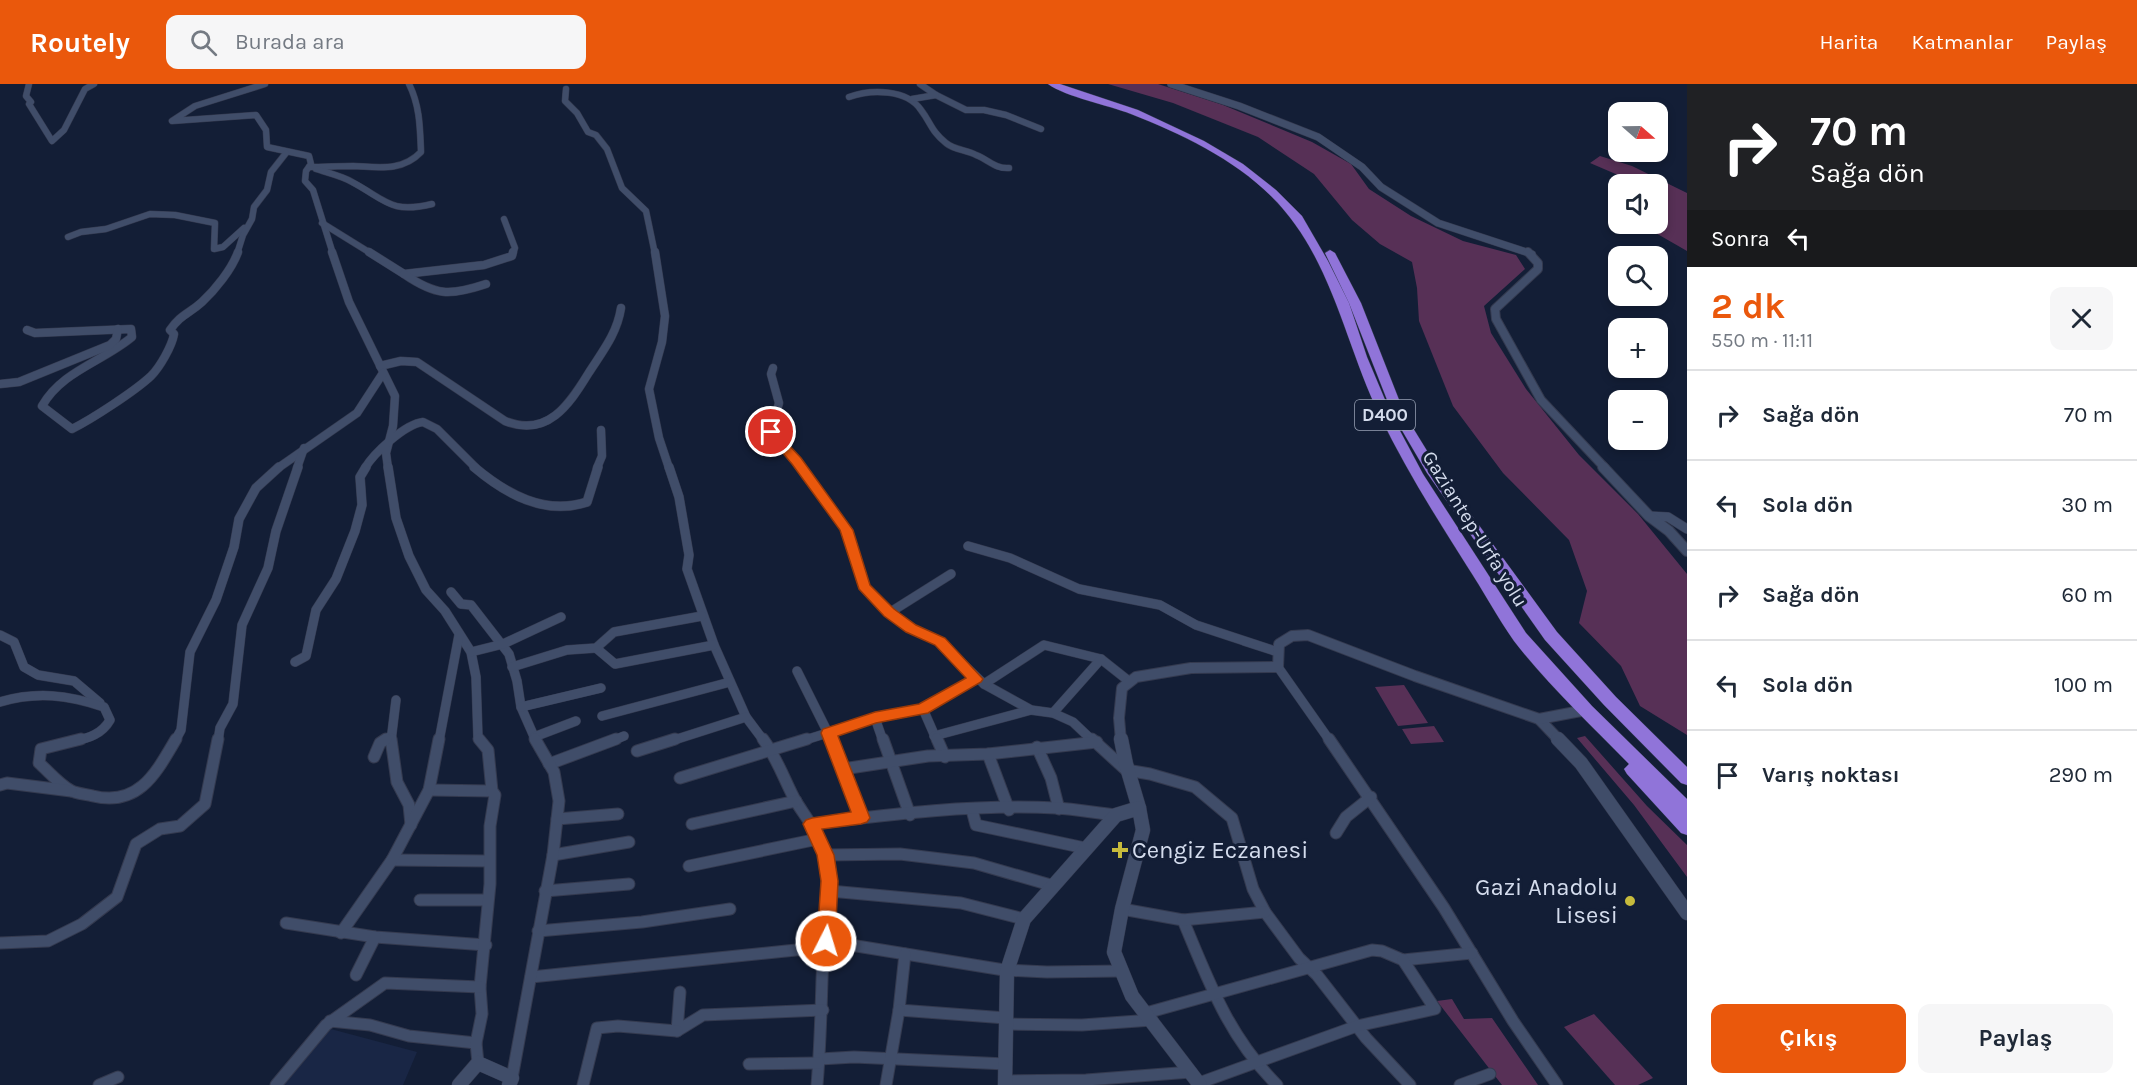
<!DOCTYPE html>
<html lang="tr">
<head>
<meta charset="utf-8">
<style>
  :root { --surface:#fff; --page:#f6f6f7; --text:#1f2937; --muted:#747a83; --line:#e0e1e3; --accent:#ea580c }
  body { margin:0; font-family:Karla,sans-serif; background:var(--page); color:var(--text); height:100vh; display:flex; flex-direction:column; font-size:22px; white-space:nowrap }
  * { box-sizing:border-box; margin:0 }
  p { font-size:20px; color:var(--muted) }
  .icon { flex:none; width:33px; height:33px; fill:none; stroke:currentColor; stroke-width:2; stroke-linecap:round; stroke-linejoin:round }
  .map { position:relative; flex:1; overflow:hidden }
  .side { display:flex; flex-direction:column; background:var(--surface); width:450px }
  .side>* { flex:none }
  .top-card { background:#202124; color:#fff; overflow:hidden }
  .needle { width:39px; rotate:110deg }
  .tools { position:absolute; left:1608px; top:18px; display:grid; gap:12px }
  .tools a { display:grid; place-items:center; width:60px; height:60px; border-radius:12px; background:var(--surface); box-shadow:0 3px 9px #0003; font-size:30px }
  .pin { position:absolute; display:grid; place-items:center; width:51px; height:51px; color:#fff; margin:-26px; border:3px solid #fff; border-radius:50%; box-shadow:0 2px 6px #0007 }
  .me { position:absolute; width:66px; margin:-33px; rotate:5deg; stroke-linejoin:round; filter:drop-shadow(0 0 4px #0008) }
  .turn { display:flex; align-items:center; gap:21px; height:126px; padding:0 24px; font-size:27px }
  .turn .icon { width:78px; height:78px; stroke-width:2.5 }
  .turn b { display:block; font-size:42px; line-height:51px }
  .then { display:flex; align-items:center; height:57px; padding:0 24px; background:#0003; gap:12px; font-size:22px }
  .round { display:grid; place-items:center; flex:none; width:63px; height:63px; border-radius:12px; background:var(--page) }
  .summary { display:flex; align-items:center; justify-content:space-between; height:102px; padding:0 24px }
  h1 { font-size:36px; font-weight:700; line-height:45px; color:var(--accent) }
  .cta { display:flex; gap:12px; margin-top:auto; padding:12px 24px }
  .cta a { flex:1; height:69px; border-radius:12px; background:var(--accent); color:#fff; font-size:24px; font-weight:700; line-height:69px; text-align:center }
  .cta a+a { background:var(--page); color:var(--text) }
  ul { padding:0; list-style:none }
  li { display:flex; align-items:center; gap:18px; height:90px; padding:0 24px; border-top:2px solid var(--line) }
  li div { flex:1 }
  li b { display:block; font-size:22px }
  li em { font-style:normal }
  header { display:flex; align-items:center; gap:36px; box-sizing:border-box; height:84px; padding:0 30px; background:var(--accent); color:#fff }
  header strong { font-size:28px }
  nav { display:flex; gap:33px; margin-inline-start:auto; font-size:21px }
  .search { width:420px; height:54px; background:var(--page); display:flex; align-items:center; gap:15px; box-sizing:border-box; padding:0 21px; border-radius:12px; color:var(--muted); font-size:22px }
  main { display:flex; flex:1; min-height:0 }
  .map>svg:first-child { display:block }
</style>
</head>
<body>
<header>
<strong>Routely</strong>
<div class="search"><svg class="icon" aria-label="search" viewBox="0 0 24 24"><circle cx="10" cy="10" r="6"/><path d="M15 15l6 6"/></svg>Burada ara</div>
<nav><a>Harita</a><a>Katmanlar</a><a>Paylaş</a></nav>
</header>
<main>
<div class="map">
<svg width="1687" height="1001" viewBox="0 0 1687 1001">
  <rect width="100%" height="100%" fill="#131e36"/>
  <path fill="#192645" d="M 327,944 L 417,968 L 403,1001 L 282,1001 Z"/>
  <g fill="#573056">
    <path d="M 1108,0 L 1158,0 L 1223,21 L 1312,58 L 1351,80 L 1369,105 L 1411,132 L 1463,157 L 1516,171 L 1525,185 L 1484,222 L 1491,249 L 1526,305 L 1579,371 L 1638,430 L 1687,490 L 1687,651 L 1640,622 L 1621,582 L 1579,539 L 1587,507 L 1569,456 L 1503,389 L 1453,322 L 1419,237 L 1417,204 L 1412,178 L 1380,160 L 1352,136 L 1314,90 L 1258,53 L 1173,19 Z"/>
    <path d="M 1600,72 L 1632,82 L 1687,109 L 1687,167 L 1640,140 L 1658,140 L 1658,100 L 1633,100 L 1625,94 L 1590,79 Z"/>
    <path d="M 1404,601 L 1428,639 L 1398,642 L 1375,603 Z"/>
    <path d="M 1434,642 L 1444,658 L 1411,660 L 1402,645 Z"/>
    <path d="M 1585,652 L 1647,722 L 1687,761 L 1687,793 L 1634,721 L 1577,654 Z"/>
    <path d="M 1452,915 L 1464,935 L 1492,934 L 1538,1001 L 1502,1001 L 1437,917 Z"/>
    <path d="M 1594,930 L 1653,994 L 1638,1001 L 1615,1001 L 1564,943 Z"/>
  </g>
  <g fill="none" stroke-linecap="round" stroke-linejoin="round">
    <g stroke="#343a4f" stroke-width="7">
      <g id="minor-far3">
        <path d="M 29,0 L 26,12 L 31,18 L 29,20 L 52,57 L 64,46 L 85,5 L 94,0"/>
        <path d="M 265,0 L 195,22 L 172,37 L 256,31 L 266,46 L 267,63 L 309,72 L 311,80 L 306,87 L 305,97 L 313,106 L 333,170"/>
        <path d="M 566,5 L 565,17 L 577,29 L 588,48 L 596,51 L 607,65 L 622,104 L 646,127 L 655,170"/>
        <path d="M 936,11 L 966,26 L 984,26 L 1006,31 L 1041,45"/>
        <path d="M 849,13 C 871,5 907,5 921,26 C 931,39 931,47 946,59 C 954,66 967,66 976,71 C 989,76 995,85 1009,84"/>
        <path d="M 912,15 L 936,11 L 920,0"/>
        <path d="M 309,83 C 324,83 338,82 353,82 C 378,83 402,88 421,68 C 420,44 420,22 409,0"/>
        <path d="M 316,85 C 328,89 342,92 352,98 C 386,116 390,130 432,120"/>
        <path d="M 504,135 L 515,164 L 513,170"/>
        <path d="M 322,139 L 372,170"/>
        <path d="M 68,153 L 81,148 L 106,145 L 150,130 L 175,131 L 215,139 L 214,165 L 223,163 L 244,144"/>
        <path d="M 237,170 L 243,151 L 252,135 L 254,123 L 267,106 L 271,88 L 286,69"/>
      </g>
    </g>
    <g stroke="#343a4f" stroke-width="9">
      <g id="minor-far2">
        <path d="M 332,168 L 349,218 L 395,312 L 393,342 L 386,369 L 388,384"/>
        <path d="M 369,168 L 404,190 L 484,181 L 512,172 L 513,168"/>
        <path d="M 655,168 L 665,232 L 662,258 L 649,305 L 659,354 L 669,384"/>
        <path d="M 404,190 C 436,212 450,212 486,200"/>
        <path d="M 27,246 L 35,249 L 131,245 L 132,253 C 102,278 62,287 42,322 L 72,345 C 92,335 135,307 151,292 C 160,283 172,262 174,250 L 170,246 C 181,230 189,230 202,218 C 215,206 232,185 238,168"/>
        <path d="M 380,282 L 401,277 L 417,278 L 505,337 C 547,354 569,321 588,290 C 602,268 617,250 621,224"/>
        <path d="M 773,284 L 771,290 L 779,319 L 771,348 L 802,384"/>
        <path d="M 0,300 L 19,298 L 110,261 L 116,255 L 118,245"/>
        <path d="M 278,384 L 357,329 L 383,289"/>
        <path d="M 297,384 L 304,364"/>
        <path d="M 365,384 C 374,369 405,340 423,338 L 437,345 L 476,384"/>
        <path d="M 597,384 L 602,372 L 601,346"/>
      </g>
    </g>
    <g stroke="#343a4f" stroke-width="10">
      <g id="minor-far1">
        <path d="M 388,383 L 396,434 L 409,472 L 426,506 L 445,527 L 471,568 L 476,593 L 478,654 L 480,657"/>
        <path d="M 474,383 C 506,410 545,432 587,418 L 598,383"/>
        <path d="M 669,383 L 679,413 L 689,471 L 687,485 L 714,561 L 746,633 L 764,657"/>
        <path d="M 801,383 L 847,446 L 863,502 L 889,529 L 911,544 L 940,558 L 984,600 L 1031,626 L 1053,629 L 1073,638 L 1093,657"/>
        <path d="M 1649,432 L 1668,433 L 1687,445"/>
        <path d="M 968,462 L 1010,474 L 1079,505 L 1160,521 L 1196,541 L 1278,568 L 1244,557"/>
        <path d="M 451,508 L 461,520 L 471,521 L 509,570 L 517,597 L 521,623 L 536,657"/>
        <path d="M 889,529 L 951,490"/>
        <path d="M 0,551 L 14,558 L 24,583 L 38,591 L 74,597 L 100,619"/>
        <path d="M 596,564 L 615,580 L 714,561"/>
        <path d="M 471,568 L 503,560 L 561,533"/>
        <path d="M 295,578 L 306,572 L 316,526 L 336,495 L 355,447 L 362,421 L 360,393 L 366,383"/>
        <path d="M 512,583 L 567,566 L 596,564 L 614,548 L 702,532"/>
        <path d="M 1278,583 L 1330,657"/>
        <path d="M 797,587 L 832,657"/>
        <path d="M 984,600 L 1044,561 L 1101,575 L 1130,598"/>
        <path d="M 0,618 C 37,607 68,611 104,623 L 110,636 C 102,650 89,654 74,657"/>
        <path d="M 521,623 L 601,604"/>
        <path d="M 923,625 L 937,657"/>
        <path d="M 1053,629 L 1101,575"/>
        <path d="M 602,632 L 730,598"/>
        <path d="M 875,634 L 883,657"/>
        <path d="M 934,652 L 1031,626"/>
        <path d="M 534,653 L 576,637"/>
        <path d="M 175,657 L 181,646 L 190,568 L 216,516 L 234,463 L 239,435 L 256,404 L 279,383"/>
        <path d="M 218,657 L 220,644 L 233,620 L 242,541 L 268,484 L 276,447 L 298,383"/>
        <path d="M 384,657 L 391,652"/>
        <path d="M 391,657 L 396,616"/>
        <path d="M 439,657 L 459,551"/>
        <path d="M 612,657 L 624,652"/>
        <path d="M 671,657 L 746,633"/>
        <path d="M 802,657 L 875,634 L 923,625 L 976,595"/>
      </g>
    </g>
    <g stroke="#343a4f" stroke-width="13">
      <g id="minor">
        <path d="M 81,655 L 41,665 L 39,679 C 49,688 59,700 70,706 C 76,710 86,710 93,712 C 139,723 156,689 176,655"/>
        <path d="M 391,655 L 397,698 L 409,721 L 411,741"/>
        <path d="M 763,655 C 777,674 784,695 795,716 C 806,734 820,750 825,772 C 835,813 823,854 822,896 C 821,931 820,966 817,1001"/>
        <path d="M 831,655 L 861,733"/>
        <path d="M 883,655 L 910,731"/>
        <path d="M 937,655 L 945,673"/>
        <path d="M 1092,655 L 1126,686 L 1150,690 L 1195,703 L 1232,734 L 1253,805 L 1265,828 L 1299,874 L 1317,891 L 1366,954 L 1410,1001"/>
        <path d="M 1329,655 L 1444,824 L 1513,937 L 1557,1001"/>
        <path d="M 1037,663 L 1051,694 L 1059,725"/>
        <path d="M 637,667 L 675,655"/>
        <path d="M 988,670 L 1009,726"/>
        <path d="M 374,673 L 380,659 L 386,655"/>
        <path d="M 549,680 L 616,655"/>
        <path d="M 843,685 L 928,672 L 988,670 L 1097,658"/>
        <path d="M 680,694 L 807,655"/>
        <path d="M 0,701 L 7,699 L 71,707"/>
        <path d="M 429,706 L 492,707"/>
        <path d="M 972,726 L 976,741 L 1085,764"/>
        <path d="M 557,735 L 618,730"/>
        <path d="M 692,740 L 796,717"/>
        <path d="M 812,740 C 892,730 975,720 1056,724 C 1076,725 1096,729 1116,731"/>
        <path d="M 1336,749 L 1346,733 L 1371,713"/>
        <path d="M 553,771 L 629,758"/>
        <path d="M 825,771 L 900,770 L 974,779 L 1054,802"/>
        <path d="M 392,776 L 489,777"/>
        <path d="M 689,782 L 818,755"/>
        <path d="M 545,807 L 629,800"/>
        <path d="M 830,807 L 961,819 L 1024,835"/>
        <path d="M 420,816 L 487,816"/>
        <path d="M 1122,825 L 1183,836 C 1209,898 1228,952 1277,1001"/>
        <path d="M 1183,836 L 1265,828"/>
        <path d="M 286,839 L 375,853 L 486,861"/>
        <path d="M 538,847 L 642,838 L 730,825"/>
        <path d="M 341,849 L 392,776 L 429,706 L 439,655"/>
        <path d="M 826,857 L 1004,886 L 1047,888 L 1120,887"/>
        <path d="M 0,859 L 48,857 L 82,840 L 117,813 L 136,760 L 160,745 L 180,742 L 205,720 L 218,655"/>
        <path d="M 905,870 L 899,926 L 1006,934"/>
        <path d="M 356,891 L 375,853"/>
        <path d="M 531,893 L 825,863"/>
        <path d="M 680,908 L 677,947 L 703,931 L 823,926"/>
        <path d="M 1146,929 L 1372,866 L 1382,867 L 1403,876 L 1472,869"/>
        <path d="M 330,937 L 370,941 L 409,952 L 476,959"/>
        <path d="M 1006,940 L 1082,941 L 1152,936"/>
        <path d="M 820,975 L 854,973 L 1006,980"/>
        <path d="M 478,979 L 476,959 L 482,930 L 480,903 L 490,800 L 490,742 L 495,711 L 492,707 L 488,666 L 479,655"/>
        <path d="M 749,980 L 819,979"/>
        <path d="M 512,994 L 553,771 L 559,717 L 554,688 L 535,655"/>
        <path d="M 1005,997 L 1086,996 L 1191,988"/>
        <path d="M 1199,999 L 1357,942 L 1435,925 L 1403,876"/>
        <path d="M 99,1001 L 118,993"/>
        <path d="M 276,1001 L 326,941 L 385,899 L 480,903"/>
        <path d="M 583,1001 L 597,944 L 618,942 L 677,947"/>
        <path d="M 886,1001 L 899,926"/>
        <path d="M 1460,1001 L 1490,990"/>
      </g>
    </g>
    <g stroke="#343a4f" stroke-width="8">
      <path id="tertiary-far3" d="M 1171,0 L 1239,22 L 1318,53 L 1362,83 L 1381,103 L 1438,139 L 1532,170"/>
    </g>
    <g stroke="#343a4f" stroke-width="10">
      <path id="tertiary-far2" d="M 1528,168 L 1538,179 L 1538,185 L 1495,225 L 1496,235 L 1541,316 L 1605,384"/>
    </g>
    <g stroke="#343a4f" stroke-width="12">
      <g id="tertiary-far1">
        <path d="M 1603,383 L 1649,432 L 1669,447 L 1687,467"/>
        <path d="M 1539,635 L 1560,657"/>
        <path d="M 1121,657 L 1119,634 L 1122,604 L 1136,593 L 1191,584 L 1278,583 L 1279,560 L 1292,552 L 1308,551 L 1415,592 L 1539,635 L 1586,626"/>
      </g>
    </g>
    <g stroke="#343a4f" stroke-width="15">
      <g id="tertiary">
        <path d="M 1121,655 L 1126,680 L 1139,724"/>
        <path d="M 1558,655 L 1581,679 L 1687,829"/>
        <path d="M 459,1001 L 478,979 L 512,994 L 509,1001"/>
        <path d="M 1005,1001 L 1007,887 L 1024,835 L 1116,731 L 1139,724 L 1143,746 L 1122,825 L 1114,868 L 1132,912 L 1200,1001"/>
      </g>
    </g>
    <g stroke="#343a4f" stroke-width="1">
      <g id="trunk">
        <path d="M 1048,0 L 1060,0 L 1138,26 L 1204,57 L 1243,80 L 1276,106 L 1302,132 L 1328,177 L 1349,219 L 1367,273 L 1391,330 L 1423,390 L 1526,549 L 1592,622 L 1687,715 L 1687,751 L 1681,749 L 1627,690 L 1624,685 L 1629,680 C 1591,641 1547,600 1514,557 C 1497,533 1483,506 1467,482 C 1436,433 1405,384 1380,332 C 1344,258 1332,172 1271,112 C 1234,75 1180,49 1131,30 C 1108,21 1066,13 1048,0 Z"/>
        <path d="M 1330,166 L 1335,169 L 1361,219 L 1405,331 L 1440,388 L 1557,548 L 1616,613 L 1687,683 L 1687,701 L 1681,699 L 1604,621 L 1545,556 L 1427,389 L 1393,331 L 1349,219 L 1325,169 Z"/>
      </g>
    </g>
    <use href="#minor-far3" stroke="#404d69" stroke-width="6"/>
    <use href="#minor-far2" stroke="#404d69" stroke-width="8"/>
    <use href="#minor-far1" stroke="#404d69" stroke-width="9"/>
    <use href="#minor" stroke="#404d69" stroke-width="11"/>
    <use href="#tertiary-far3" stroke="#404d69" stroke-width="7"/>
    <use href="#tertiary-far2" stroke="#404d69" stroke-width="8"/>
    <use href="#tertiary-far1" stroke="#404d69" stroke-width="10"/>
    <use href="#tertiary" stroke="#404d69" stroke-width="14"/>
    <use href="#trunk" fill="#9074d9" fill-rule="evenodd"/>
  </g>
  <path fill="#ea580c" stroke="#983908" stroke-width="1.5" d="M 771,345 L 775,346 L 801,374 L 853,446 L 870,501 L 894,525 L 916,541 L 945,554 L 983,595 L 981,598 L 928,629 L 876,639 L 838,652 L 870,734 L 867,738 L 861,740 L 822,745 L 834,771 L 838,797 L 835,857 L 833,862 L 826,864 L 820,862 L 817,857 L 821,797 L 817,771 L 803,740 L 806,736 L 812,734 L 851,728 L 821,649 L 823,645 L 875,628 L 919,620 L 966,594 L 935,561 L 906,548 L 884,532 L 859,505 L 840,446 L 792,380 L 765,348 Z"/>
  <g fill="#c7bb3c" stroke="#131e36" stroke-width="2">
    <path d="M1117 757h6v6h6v6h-6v6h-6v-6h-6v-6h6z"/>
    <circle cx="1630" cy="817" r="6"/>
  </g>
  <g text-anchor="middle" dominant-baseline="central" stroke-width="6" stroke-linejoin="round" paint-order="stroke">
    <rect fill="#131e36" stroke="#9aa3b6" stroke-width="1.5" x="1355" y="316" width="60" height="30" rx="4.5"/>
    <g font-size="18" font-weight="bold" fill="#d4dced">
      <text x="1385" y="331">D400</text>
    </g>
    <g font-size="20" fill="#d4dced" stroke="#131e36">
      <text transform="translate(1475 445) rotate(58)">Gaziantep-Urfa yolu</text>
    </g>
    <g font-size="24" fill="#d4dced" stroke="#131e36" text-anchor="start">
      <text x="1132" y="766">Cengiz Eczanesi</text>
      <text x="1618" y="803" text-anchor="end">Gazi Anadolu<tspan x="1618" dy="28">Lisesi</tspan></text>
    </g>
  </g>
</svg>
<div class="tools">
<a><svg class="needle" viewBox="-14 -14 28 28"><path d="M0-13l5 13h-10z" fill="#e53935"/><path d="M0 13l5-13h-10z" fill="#747a83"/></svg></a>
<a><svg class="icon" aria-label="sound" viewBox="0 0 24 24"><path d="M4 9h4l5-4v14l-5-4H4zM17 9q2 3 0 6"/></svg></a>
<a><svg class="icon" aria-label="search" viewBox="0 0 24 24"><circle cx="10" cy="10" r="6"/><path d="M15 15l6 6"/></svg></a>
<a>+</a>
<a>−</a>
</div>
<div class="pin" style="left:771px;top:348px;background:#d93025"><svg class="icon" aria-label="arrive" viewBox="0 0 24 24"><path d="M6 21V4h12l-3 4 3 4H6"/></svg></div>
<svg class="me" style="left:826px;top:857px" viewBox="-20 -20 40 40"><circle r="17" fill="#ea580c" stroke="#fff" stroke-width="3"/><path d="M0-11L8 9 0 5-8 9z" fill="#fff"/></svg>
</div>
<section class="side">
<div class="top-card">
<div class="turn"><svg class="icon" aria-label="right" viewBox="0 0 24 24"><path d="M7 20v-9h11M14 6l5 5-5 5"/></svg><div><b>70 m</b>Sağa dön</div></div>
<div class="then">Sonra<svg class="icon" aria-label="left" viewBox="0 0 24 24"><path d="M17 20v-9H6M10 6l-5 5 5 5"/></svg></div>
</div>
<div class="summary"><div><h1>2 dk</h1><p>550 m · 11:11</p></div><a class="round"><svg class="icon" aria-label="close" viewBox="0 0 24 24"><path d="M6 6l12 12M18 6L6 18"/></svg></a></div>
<ul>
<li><svg class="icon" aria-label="right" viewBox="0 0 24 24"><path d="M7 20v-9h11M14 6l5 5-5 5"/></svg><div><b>Sağa dön</b></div><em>70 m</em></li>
<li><svg class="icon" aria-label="left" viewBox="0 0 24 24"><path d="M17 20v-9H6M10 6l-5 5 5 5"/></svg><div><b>Sola dön</b></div><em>30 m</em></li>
<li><svg class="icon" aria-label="right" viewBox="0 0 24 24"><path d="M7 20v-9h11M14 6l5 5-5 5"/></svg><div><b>Sağa dön</b></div><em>60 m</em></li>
<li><svg class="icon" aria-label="left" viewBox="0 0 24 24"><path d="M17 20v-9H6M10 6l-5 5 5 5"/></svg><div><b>Sola dön</b></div><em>100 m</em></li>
<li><svg class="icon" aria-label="arrive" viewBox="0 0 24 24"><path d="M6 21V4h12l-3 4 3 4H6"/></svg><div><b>Varış noktası</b></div><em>290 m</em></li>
</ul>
<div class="cta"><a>Çıkış</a><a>Paylaş</a></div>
</section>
</main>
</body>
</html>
